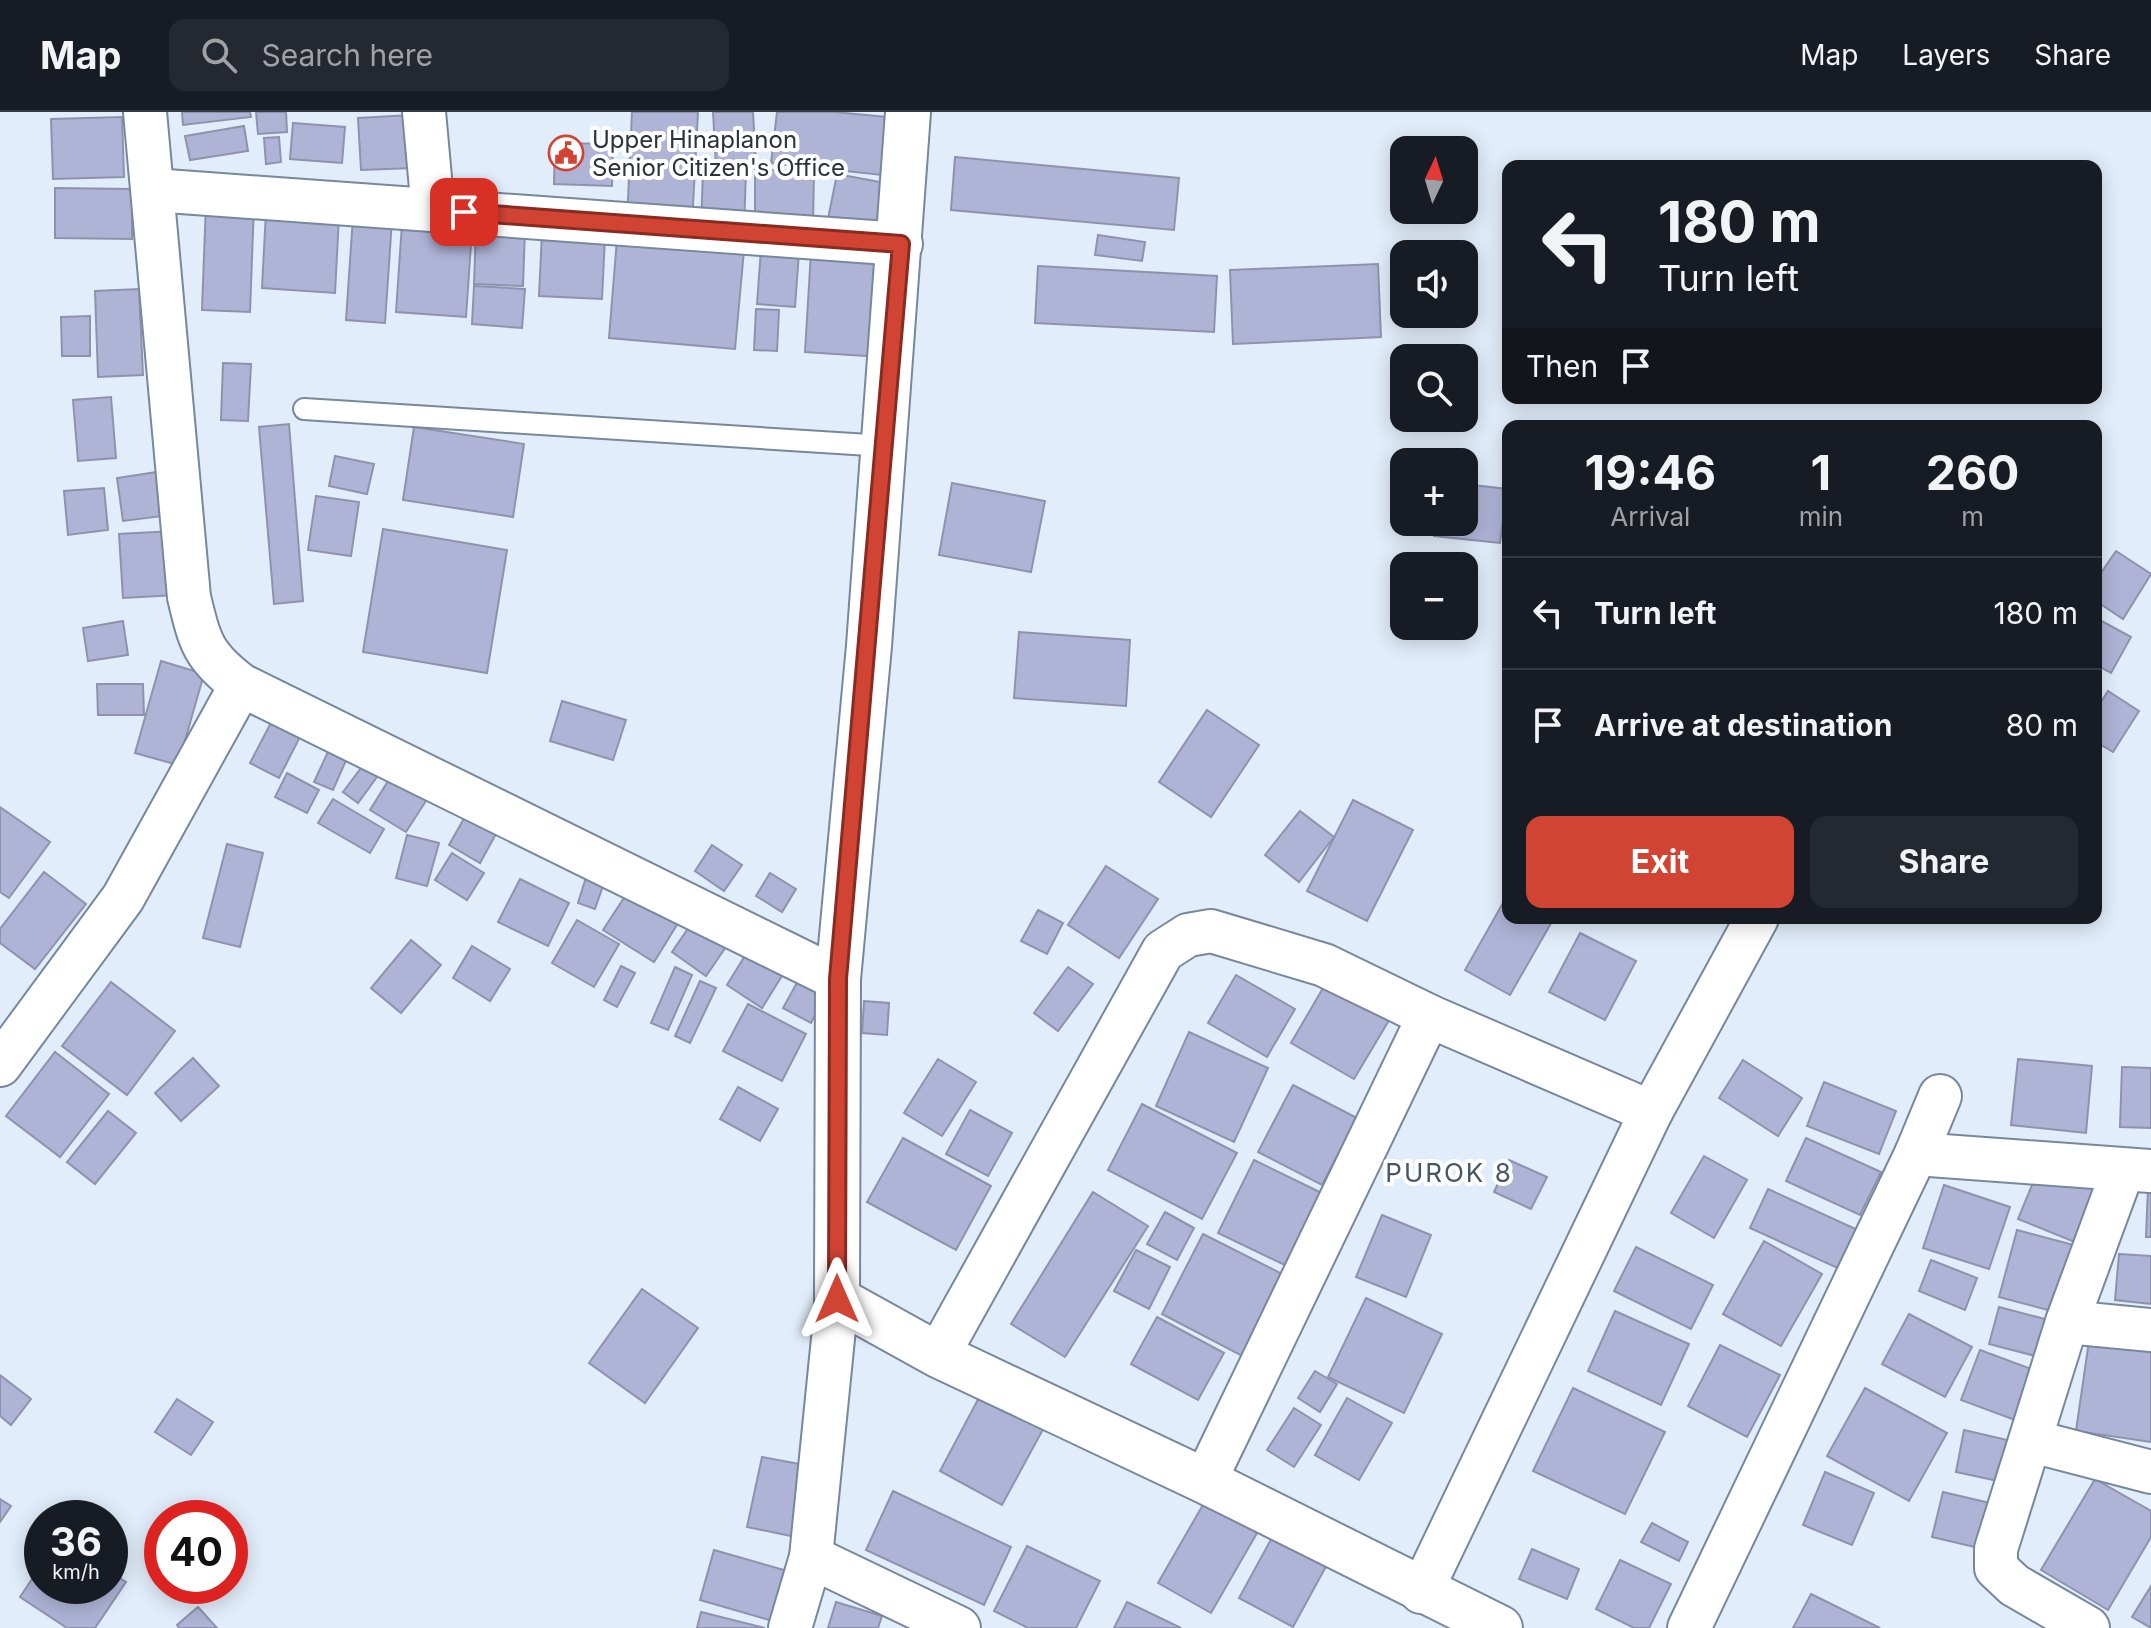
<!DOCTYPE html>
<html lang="en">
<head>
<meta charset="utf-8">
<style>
  :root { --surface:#171b24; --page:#242831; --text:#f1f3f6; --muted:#9ea1a6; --line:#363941; --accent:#d14434 }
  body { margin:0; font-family:Inter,sans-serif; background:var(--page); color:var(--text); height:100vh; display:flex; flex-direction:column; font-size:30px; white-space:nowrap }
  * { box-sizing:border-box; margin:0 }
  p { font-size:26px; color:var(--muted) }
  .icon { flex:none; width:44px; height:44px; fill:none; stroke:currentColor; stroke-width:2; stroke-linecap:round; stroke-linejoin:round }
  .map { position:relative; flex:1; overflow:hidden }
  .sheet { position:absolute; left:1502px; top:308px; width:600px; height:504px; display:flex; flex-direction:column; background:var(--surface); border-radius:16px; box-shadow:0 4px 20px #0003 }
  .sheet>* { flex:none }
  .banner { position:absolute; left:1502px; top:48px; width:600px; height:244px; border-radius:16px; box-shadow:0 4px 20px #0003; background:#171b24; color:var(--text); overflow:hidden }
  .needle { width:52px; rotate:4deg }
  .buttons { position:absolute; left:1390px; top:24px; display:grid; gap:16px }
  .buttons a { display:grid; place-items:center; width:88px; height:88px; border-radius:16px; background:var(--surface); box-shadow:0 4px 20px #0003; font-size:40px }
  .speed { position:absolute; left:24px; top:1388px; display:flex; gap:16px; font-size:40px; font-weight:700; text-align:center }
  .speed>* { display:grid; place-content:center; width:104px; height:104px; border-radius:50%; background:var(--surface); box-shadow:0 4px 20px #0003; line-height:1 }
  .speed small { font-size:20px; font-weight:400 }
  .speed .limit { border:12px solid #d22; background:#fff; color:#111 }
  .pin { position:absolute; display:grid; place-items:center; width:68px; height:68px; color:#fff; margin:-34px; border-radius:16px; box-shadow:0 4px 12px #0006 }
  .me { position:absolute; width:88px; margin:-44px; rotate:0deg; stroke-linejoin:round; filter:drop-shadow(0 0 6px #0008) }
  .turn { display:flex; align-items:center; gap:28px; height:168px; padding:0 24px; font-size:36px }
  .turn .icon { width:104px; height:104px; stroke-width:2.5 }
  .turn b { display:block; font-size:56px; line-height:68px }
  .then { display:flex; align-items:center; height:76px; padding:0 24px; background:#0003; gap:16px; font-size:30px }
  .eta { display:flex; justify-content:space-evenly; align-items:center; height:136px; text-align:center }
  .eta b { font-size:48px; font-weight:700; line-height:56px }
  .primary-button { display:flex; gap:16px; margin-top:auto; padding:16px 24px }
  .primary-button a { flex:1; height:92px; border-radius:16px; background:var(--accent); color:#fff; font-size:32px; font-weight:700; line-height:92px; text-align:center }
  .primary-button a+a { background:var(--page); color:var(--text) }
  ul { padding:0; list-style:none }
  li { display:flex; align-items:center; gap:24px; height:112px; padding:0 24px; border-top:2px solid var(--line) }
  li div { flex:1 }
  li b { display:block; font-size:30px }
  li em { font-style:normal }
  header { display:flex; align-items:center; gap:48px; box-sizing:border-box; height:112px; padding:0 40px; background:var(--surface); border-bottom:2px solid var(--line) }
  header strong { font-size:38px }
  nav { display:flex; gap:44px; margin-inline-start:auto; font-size:28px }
  .search { width:560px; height:72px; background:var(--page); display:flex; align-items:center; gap:20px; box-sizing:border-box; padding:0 28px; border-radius:16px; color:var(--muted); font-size:30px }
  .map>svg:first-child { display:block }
</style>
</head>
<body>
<header>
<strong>Map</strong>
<div class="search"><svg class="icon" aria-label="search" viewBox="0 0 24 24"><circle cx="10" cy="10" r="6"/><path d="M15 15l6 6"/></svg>Search here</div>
<nav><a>Map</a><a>Layers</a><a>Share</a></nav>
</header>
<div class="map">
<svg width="2151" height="1516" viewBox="0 0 2151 1516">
  <rect width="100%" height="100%" fill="#e1edfa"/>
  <g fill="#afb4d7" stroke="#8f92ac" stroke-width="2">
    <path d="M 182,0 L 250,0 L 251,5 L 183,13 Z"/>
    <path d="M 256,0 L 286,0 L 287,20 L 258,22 Z"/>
    <path d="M 632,0 L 698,0 L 692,112 L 627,109 Z"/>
    <path d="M 713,0 L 753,0 L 756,52 L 716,54 Z"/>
    <path d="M 777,0 L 835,0 L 907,7 L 901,65 L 771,51 Z"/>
    <path d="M 411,3 L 414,56 L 361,58 L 358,6 Z"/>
    <path d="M 122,5 L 124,65 L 53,67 L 51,7 Z"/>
    <path d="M 293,11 L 345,15 L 342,51 L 290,47 Z"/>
    <path d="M 244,14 L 248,39 L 190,48 L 185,24 Z"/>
    <path d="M 279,25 L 281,50 L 266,52 L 264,26 Z"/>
    <path d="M 555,31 L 613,32 L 612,74 L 554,72 Z"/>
    <path d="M 955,45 L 1179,66 L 1174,118 L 951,98 Z"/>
    <path d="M 755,58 L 814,59 L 813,113 L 755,112 Z"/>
    <path d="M 703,59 L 746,60 L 744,116 L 701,115 Z"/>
    <path d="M 837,62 L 891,72 L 881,127 L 826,117 Z"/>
    <path d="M 55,76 L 132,77 L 132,127 L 55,126 Z"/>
    <path d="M 206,91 L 254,92 L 250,200 L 202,198 Z"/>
    <path d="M 266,99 L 339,104 L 335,181 L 262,176 Z"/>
    <path d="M 353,105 L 392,108 L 385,211 L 346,208 Z"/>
    <path d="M 402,112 L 472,117 L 466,205 L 396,200 Z"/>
    <path d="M 476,116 L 525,117 L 523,174 L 474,172 Z"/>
    <path d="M 542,121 L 605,124 L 602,187 L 539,184 Z"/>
    <path d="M 1098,123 L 1145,130 L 1142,149 L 1095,143 Z"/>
    <path d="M 617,127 L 744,138 L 735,237 L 609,226 Z"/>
    <path d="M 761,137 L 799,140 L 795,195 L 757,192 Z"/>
    <path d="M 811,140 L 888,145 L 881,245 L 805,240 Z"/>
    <path d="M 1378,152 L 1381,225 L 1233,232 L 1230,158 Z"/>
    <path d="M 1038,154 L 1217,164 L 1214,220 L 1035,211 Z"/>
    <path d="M 474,174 L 525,177 L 522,216 L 472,212 Z"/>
    <path d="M 139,177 L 143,263 L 98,265 L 95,179 Z"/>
    <path d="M 756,197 L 779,198 L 777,239 L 754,238 Z"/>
    <path d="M 90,204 L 90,244 L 62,244 L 61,205 Z"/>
    <path d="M 223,251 L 251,252 L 248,309 L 221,308 Z"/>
    <path d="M 111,285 L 116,346 L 78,349 L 73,288 Z"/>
    <path d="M 289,312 L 303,489 L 274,492 L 259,315 Z"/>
    <path d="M 414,315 L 524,332 L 513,405 L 403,388 Z"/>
    <path d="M 335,344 L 374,352 L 367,382 L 329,374 Z"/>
    <path d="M 157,360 L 163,404 L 123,409 L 117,366 Z"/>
    <path d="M 952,371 L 1045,389 L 1031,460 L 939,443 Z"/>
    <path d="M 1464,372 L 1507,377 L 1500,431 L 1434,424 L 1436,410 L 1464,410 Z"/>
    <path d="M 104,376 L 108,418 L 68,423 L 64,379 Z"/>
    <path d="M 316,384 L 359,390 L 351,444 L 308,438 Z"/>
    <path d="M 383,417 L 507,438 L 487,561 L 363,540 Z"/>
    <path d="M 173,419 L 177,483 L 123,486 L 119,422 Z"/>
    <path d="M 2116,439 L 2151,462 L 2123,507 L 2096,489 L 2096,468 Z"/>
    <path d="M 2096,506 L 2131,525 L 2111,561 L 2096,553 Z"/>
    <path d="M 123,509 L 128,543 L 88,549 L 83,516 Z"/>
    <path d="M 1019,520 L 1130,528 L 1126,594 L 1014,586 Z"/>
    <path d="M 161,549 L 204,562 L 178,653 L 135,641 Z"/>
    <path d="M 97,572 L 143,572 L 144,603 L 98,603 Z"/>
    <path d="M 2108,579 L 2139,599 L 2113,640 L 2096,630 L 2096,598 Z"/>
    <path d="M 562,589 L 626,608 L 613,648 L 550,629 Z"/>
    <path d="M 1207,598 L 1259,633 L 1211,705 L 1159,670 Z"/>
    <path d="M 276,601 L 305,615 L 279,666 L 250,651 Z"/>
    <path d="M 333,629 L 351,637 L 333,678 L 314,670 Z"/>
    <path d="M 367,648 L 382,658 L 358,691 L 343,680 Z"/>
    <path d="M 395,658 L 431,681 L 406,720 L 370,698 Z"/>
    <path d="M 287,661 L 319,678 L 307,701 L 275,685 Z"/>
    <path d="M 333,687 L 384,717 L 370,741 L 318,711 Z"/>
    <path d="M 1353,688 L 1413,718 L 1367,809 L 1307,779 Z"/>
    <path d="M 471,694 L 502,711 L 480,751 L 449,733 Z"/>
    <path d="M 0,695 L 50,730 L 9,786 L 0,780 Z"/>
    <path d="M 1300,699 L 1334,725 L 1299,770 L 1265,743 Z"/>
    <path d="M 407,723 L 439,731 L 427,774 L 396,766 Z"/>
    <path d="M 227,732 L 263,741 L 240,835 L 203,826 Z"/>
    <path d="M 712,733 L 742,753 L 724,779 L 695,759 Z"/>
    <path d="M 452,741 L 484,761 L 467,788 L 435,768 Z"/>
    <path d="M 1106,754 L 1158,787 L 1119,846 L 1068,813 Z"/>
    <path d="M 588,759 L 606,765 L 595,797 L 578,791 Z"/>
    <path d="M 44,760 L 86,792 L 35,857 L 0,831 L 0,817 Z"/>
    <path d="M 770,761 L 796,777 L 782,800 L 756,784 Z"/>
    <path d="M 520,767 L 569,791 L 548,834 L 498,810 Z"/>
    <path d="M 633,772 L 683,803 L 654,850 L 603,818 Z"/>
    <path d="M 1508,782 L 1508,806 L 1554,806 L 1510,883 L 1465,858 Z"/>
    <path d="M 1038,798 L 1063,811 L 1047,842 L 1021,829 Z"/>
    <path d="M 698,802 L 732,826 L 706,864 L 672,840 Z"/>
    <path d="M 577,808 L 619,832 L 594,875 L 552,851 Z"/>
    <path d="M 1580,821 L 1636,849 L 1605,908 L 1549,880 Z"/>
    <path d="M 411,828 L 441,853 L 401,901 L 371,876 Z"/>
    <path d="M 472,834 L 510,857 L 490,889 L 453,866 Z"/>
    <path d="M 749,837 L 785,859 L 762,896 L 727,873 Z"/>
    <path d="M 621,854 L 635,861 L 617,895 L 604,888 Z"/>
    <path d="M 675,855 L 692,863 L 668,918 L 651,911 Z"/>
    <path d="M 1068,855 L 1093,872 L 1058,919 L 1034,901 Z"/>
    <path d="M 1236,863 L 1295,897 L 1267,945 L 1208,911 Z"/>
    <path d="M 1330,864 L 1394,900 L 1354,967 L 1291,931 Z"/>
    <path d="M 800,865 L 827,880 L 811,911 L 783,896 Z"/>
    <path d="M 700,869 L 716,876 L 690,931 L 675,924 Z"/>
    <path d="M 111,870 L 175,919 L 127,983 L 62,934 Z"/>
    <path d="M 864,889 L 889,891 L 887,923 L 862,921 Z"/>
    <path d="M 748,892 L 806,922 L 782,969 L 723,939 Z"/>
    <path d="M 1189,920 L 1268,956 L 1234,1030 L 1156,994 Z"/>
    <path d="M 55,940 L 109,982 L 60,1045 L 6,1004 Z"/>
    <path d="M 193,946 L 219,974 L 181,1009 L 155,981 Z"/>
    <path d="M 938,947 L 976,970 L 942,1024 L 904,1001 Z"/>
    <path d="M 2018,947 L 2092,954 L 2086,1021 L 2011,1013 Z"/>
    <path d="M 1743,948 L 1802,986 L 1778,1024 L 1719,986 Z"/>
    <path d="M 2122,955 L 2151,956 L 2151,1016 L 2120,1015 Z"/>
    <path d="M 1824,970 L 1896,999 L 1879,1042 L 1807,1014 Z"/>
    <path d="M 1293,973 L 1357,1006 L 1322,1073 L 1258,1040 Z"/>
    <path d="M 738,975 L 778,997 L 760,1029 L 720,1007 Z"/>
    <path d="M 1142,992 L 1237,1041 L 1202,1107 L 1108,1058 Z"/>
    <path d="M 970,998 L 1012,1021 L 988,1064 L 946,1042 Z"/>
    <path d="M 108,999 L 136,1021 L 95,1072 L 67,1050 Z"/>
    <path d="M 903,1026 L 991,1074 L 956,1138 L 867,1090 Z"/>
    <path d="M 1806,1026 L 1881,1060 L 1860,1103 L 1786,1069 Z"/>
    <path d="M 1704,1044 L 1747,1068 L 1714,1126 L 1671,1101 Z"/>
    <path d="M 1254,1048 L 1328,1084 L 1293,1157 L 1218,1121 Z"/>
    <path d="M 1509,1048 L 1547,1065 L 1531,1097 L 1494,1080 Z"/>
    <path d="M 2039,1056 L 2103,1081 L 2082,1133 L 2018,1107 Z"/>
    <path d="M 1944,1073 L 2010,1095 L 1989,1157 L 1923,1136 Z"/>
    <path d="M 2148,1075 L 2151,1075 L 2151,1125 L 2146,1125 Z"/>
    <path d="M 1768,1077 L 1871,1124 L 1853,1163 L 1750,1116 Z"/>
    <path d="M 1093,1080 L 1148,1114 L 1065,1245 L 1011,1212 Z"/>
    <path d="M 1165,1100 L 1194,1116 L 1177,1148 L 1147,1132 Z"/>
    <path d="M 1382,1103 L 1431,1123 L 1406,1185 L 1356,1165 Z"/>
    <path d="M 2017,1118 L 2081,1135 L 2063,1202 L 1999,1185 Z"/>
    <path d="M 1203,1122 L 1290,1166 L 1248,1247 L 1162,1202 Z"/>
    <path d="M 1764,1129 L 1822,1162 L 1781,1234 L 1723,1202 Z"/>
    <path d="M 1636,1135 L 1713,1173 L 1691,1217 L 1614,1179 Z"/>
    <path d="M 1136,1138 L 1170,1155 L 1149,1197 L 1114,1179 Z"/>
    <path d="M 2119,1142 L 2151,1144 L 2151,1192 L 2115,1188 Z"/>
    <path d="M 1931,1148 L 1977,1166 L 1965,1198 L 1919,1179 Z"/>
    <path d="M 642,1177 L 698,1216 L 645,1291 L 589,1251 Z"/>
    <path d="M 1366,1186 L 1442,1222 L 1404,1301 L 1328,1265 Z"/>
    <path d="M 1999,1195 L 2060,1211 L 2051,1248 L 1989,1232 Z"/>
    <path d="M 1615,1199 L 1689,1232 L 1661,1293 L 1588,1259 Z"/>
    <path d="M 1909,1202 L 1972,1235 L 1945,1285 L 1882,1252 Z"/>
    <path d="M 1157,1205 L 1224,1241 L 1198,1288 L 1131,1252 Z"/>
    <path d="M 2090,1222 L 2151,1231 L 2151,1330 L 2076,1319 Z"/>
    <path d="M 1720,1233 L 1780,1263 L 1747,1325 L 1688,1294 Z"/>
    <path d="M 1980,1238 L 2050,1264 L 2031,1314 L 1961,1288 Z"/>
    <path d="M 1315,1259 L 1337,1272 L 1320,1300 L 1298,1286 Z"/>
    <path d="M 0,1263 L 31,1287 L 11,1313 L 0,1304 Z"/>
    <path d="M 984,1276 L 1047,1310 L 1002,1393 L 940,1359 Z"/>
    <path d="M 1573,1276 L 1665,1320 L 1625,1402 L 1533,1359 Z"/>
    <path d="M 1865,1276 L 1947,1321 L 1909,1389 L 1827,1344 Z"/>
    <path d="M 1347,1286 L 1392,1311 L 1359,1368 L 1315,1343 Z"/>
    <path d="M 177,1287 L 213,1310 L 191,1343 L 155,1320 Z"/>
    <path d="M 1294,1296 L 1321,1313 L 1294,1355 L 1267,1338 Z"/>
    <path d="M 1964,1318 L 2007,1328 L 1998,1369 L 1956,1360 Z"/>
    <path d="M 762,1345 L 805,1353 L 791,1424 L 747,1415 Z"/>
    <path d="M 1825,1360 L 1874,1381 L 1852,1433 L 1803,1413 Z"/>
    <path d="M 2095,1367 L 2151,1399 L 2151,1425 L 2108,1498 L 2041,1458 Z"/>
    <path d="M 893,1379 L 1011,1435 L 984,1493 L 866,1438 Z"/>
    <path d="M 1943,1380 L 1990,1391 L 1979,1436 L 1932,1425 Z"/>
    <path d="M 0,1387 L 11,1394 L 0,1410 Z"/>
    <path d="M 1204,1391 L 1257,1421 L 1211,1501 L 1158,1471 Z"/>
    <path d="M 1652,1411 L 1688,1430 L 1679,1449 L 1641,1430 Z"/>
    <path d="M 1275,1420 L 1329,1449 L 1293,1515 L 1239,1486 Z"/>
    <path d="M 1027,1434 L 1100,1469 L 1076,1516 L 1028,1516 L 994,1499 Z"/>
    <path d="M 1532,1437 L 1579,1457 L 1567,1487 L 1519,1467 Z"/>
    <path d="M 714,1438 L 798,1462 L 783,1512 L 700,1488 Z"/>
    <path d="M 1620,1448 L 1671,1472 L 1649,1516 L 1634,1516 L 1596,1497 Z"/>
    <path d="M 42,1452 L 42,1474 L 110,1474 L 110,1460 L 126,1470 L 95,1516 L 67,1516 L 20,1485 Z"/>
    <path d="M 2151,1474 L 2151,1516 L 2132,1505 Z"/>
    <path d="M 1811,1482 L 1880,1516 L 1793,1516 Z"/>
    <path d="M 836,1490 L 882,1504 L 878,1516 L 828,1516 Z"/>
    <path d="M 1127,1490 L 1181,1516 L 1114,1516 Z"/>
    <path d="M 198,1495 L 217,1516 L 179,1516 L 177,1513 Z"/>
    <path d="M 701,1500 L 765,1516 L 697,1516 Z"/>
  </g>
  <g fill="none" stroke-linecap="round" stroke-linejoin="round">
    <g stroke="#76889d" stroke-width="24">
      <path id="service" d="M 304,297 L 885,334"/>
    </g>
    <g stroke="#76889d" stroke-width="46">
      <g id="minor">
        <path d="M 145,0 L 189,485 C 200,531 203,544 241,573 L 838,867"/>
        <path d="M 424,0 L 433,98"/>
        <path d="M 153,78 L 901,132"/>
        <path d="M 0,953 L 123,786 L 241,573"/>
        <path d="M 1916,1042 L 2150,1059"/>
        <path d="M 2067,1210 L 2151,1218"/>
        <path d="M 938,1243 L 1163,839 L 1188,823 L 1211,819 L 1324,853 L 1429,904 L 1651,1000"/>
        <path d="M 2032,1329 L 2151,1360"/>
        <path d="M 1205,1369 L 1429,904"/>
        <path d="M 811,1445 L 959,1516"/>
        <path d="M 1421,1480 L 1651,1000 L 1757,806"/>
        <path d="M 790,1516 L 811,1445 L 837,1187"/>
        <path d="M 1689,1516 L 1916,1042 L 1940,984"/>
        <path d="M 2088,1516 L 2014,1473 L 1996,1456 L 1996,1437 L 2067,1210 L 2123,1058"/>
      </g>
    </g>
    <g stroke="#76889d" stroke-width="48">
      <path id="tertiary" d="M 908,0 L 869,534 L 838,867 L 837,1187 L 938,1243 L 1205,1369 L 1500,1516"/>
    </g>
    <use href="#service" stroke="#fff" stroke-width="20"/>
    <use href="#minor" stroke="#fff" stroke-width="42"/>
    <use href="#tertiary" stroke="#fff" stroke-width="44"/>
  </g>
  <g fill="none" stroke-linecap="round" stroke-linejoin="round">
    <g stroke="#882c22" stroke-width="20">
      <path id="route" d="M 464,100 L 901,132 L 838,867 L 837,1187"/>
    </g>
    <use href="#route" stroke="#d14434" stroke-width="14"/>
  </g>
  <defs>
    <g id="civic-ring" transform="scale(1.8)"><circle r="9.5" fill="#fff" stroke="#d14434" stroke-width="1.5"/><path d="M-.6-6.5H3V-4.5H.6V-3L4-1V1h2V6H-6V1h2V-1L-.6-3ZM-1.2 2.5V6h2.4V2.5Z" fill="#d14434"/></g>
  </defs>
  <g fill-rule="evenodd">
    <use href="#civic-ring" x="566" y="41"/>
  </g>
  <g text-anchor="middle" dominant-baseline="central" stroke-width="8" stroke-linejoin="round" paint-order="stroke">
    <g font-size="24" fill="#2a323a" stroke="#fff" text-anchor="start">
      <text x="592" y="27">Upper Hinaplanon<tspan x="592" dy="28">Senior Citizen's Office</tspan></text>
    </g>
    <g font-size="26" letter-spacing="2" fill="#465669" stroke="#fff">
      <text x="1449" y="1060">PUROK 8</text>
    </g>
  </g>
</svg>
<div class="buttons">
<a><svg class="needle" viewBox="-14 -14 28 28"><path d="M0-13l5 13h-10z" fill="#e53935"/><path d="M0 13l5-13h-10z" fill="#9ea1a6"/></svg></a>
<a><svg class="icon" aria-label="sound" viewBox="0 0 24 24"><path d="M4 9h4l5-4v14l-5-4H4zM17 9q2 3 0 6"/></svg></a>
<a><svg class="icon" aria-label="search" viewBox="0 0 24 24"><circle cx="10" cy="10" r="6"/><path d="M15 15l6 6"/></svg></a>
<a>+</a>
<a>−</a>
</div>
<div class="speed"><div>36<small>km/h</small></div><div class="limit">40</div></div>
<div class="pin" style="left:464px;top:100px;background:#d93025"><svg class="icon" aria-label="arrive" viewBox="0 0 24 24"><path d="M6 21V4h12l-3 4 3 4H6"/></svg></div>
<svg class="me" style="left:837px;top:1187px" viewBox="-20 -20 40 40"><path d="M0-17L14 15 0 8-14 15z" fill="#d14434" stroke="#fff" stroke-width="4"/></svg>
<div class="banner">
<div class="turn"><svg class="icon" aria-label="left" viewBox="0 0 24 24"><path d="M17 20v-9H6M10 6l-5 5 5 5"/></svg><div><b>180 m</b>Turn left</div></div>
<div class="then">Then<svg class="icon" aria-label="arrive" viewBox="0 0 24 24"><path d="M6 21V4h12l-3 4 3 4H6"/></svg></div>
</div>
<section class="sheet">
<div class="eta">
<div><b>19:46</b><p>Arrival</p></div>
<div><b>1</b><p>min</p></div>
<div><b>260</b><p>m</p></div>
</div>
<ul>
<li><svg class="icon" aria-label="left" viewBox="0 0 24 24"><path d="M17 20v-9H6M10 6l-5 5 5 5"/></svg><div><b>Turn left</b></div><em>180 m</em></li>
<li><svg class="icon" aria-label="arrive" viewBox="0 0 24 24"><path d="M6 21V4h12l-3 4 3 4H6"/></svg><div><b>Arrive at destination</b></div><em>80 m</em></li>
</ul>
<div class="primary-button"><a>Exit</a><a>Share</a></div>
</section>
</div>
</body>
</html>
